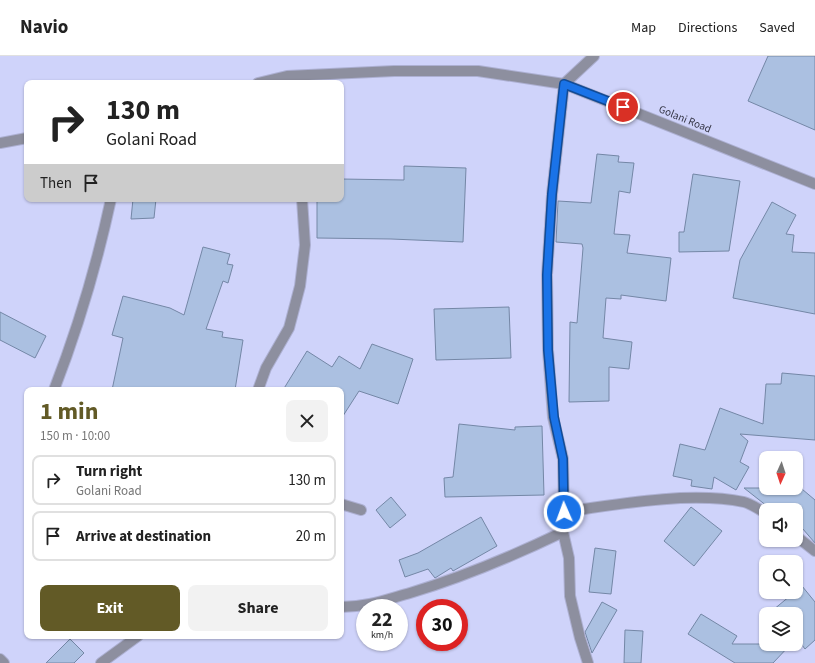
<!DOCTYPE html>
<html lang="en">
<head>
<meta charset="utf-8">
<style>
  :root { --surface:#fff; --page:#f2f2f2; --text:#222; --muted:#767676; --line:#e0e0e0; --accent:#625a26 }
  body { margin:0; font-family:"Source Sans 3",sans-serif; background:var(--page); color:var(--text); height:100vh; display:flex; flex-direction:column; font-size:15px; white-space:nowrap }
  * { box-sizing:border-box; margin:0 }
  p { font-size:13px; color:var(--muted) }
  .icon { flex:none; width:22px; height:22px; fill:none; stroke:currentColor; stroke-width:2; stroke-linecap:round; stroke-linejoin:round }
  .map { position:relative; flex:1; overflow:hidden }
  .sheet { position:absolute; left:24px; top:331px; width:320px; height:252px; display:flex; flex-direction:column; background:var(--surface); border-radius:8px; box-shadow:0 1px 3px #0004 }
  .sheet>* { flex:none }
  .top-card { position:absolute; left:24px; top:24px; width:320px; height:122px; border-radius:8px; box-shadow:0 1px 3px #0004; background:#fff; color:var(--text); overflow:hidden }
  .needle { width:26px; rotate:183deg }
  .controls { position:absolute; left:759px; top:395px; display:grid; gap:8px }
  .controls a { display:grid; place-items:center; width:44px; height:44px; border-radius:8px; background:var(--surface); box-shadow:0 1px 3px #0004; font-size:20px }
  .speed { position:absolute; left:356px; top:543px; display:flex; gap:8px; font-size:20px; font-weight:700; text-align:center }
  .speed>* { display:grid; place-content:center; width:52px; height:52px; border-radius:50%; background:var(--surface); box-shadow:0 1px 3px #0004; line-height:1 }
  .speed small { font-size:10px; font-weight:400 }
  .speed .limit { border:6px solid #d22; background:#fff; color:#111 }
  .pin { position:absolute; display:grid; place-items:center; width:34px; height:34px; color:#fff; margin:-17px; border:2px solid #fff; border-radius:50%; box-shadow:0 1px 4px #0007 }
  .me { position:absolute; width:44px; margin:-22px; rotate:358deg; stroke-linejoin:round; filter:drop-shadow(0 0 3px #0008) }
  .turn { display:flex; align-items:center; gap:14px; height:84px; padding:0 16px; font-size:18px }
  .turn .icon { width:52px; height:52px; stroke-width:2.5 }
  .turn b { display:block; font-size:28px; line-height:34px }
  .then { display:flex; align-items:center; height:38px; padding:0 16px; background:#0003; gap:8px; font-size:15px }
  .round { display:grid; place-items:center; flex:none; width:42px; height:42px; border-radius:8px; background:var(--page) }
  .headline { display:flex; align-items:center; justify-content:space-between; height:68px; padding:0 16px }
  h1 { font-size:24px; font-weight:700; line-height:30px; color:var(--accent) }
  .button { display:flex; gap:8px; margin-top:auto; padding:8px 16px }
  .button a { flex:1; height:46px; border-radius:8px; background:var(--accent); color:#fff; font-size:16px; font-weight:700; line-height:46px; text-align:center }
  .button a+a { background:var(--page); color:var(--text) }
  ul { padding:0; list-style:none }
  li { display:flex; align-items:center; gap:12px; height:50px; margin:0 8px 6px; padding:0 8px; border:2px solid var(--line); border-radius:8px }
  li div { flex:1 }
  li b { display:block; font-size:15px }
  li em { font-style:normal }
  header { display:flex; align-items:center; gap:24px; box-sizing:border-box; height:56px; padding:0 20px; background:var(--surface); border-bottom:1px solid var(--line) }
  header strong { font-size:19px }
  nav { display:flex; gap:22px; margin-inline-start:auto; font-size:14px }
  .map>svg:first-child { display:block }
</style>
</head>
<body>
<header>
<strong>Navio</strong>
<nav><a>Map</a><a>Directions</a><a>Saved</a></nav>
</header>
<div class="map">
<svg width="815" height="607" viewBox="0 0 815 607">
  <rect width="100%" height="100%" fill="#cfd3fa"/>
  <g fill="#abc0e1" stroke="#7487a6">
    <path d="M 768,0 L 815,0 L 815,74 L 748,45 Z"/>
    <path d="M 597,98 L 619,100 L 618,106 L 634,107 L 630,137 L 619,135 L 614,178 L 630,179 L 627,197 L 671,202 L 666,245 L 621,239 L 621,243 L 606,242 L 603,282 L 632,286 L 629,313 L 609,311 L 609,345 L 569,346 L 570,266 L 577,267 L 583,192 L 582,188 L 556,186 L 558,145 L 591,147 Z"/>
    <path d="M 404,110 L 466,112 L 463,186 L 391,183 L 317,182 L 317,143 L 341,143 L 341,123 L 404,124 Z"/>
    <path d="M 693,118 L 740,125 L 729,195 L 679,196 L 679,176 L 684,176 Z"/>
    <path d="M 133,143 L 156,143 L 154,162 L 131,163 Z"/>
    <path d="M 772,146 L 796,159 L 786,178 L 794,179 L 792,196 L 815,197 L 815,258 L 733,242 L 740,204 Z"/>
    <path d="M 203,191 L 230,198 L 227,208 L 233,209 L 228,227 L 223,225 L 206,273 L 223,276 L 222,281 L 243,284 L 235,334 L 112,334 L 123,282 L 112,279 L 123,240 L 170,252 L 184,259 Z"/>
    <path d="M 509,251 L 511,302 L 436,304 L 434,253 Z"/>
    <path d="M 0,256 L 46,280 L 35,302 L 0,284 Z"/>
    <path d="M 372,288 L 413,303 L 398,348 L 359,335 L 341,363 L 341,334 L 283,334 L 307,295 L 332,311 L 339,300 L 360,313 Z"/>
    <path d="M 782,317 L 815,320 L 815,384 L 740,378 L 748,385 L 740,406 L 749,411 L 736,434 L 714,421 L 712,433 L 691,430 L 692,424 L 673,420 L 680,388 L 705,394 L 720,352 L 763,368 L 766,328 L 781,328 Z"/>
    <path d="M 459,368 L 515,374 L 515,371 L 542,370 L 544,439 L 445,441 L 444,422 L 453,421 Z"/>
    <path d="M 796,428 L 815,444 L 815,487 L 796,465 L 796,454 L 772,454 L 744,432 L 796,432 Z"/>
    <path d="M 391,441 L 406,459 L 390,472 L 376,454 Z"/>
    <path d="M 691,451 L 722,475 L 694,510 L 664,485 Z"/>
    <path d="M 481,461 L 497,490 L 453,515 L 451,512 L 435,522 L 428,513 L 405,521 L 399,504 L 418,497 Z"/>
    <path d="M 595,492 L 616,495 L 611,538 L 589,536 Z"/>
    <path d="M 802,530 L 815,546 L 815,584 L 805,593 L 796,581 L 796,558 L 776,558 L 773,554 Z"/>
    <path d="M 602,546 L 617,554 L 592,597 L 585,576 Z"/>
    <path d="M 701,558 L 737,580 L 732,588 L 791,588 L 773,607 L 735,607 L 688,578 Z"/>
    <path d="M 625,574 L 643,575 L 641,607 L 624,607 Z"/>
    <path d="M 70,583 L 84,597 L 74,607 L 46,607 Z"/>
  </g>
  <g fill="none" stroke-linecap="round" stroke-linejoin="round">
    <g stroke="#adb0d2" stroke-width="12">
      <g id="minor">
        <path d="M 258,27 L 287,20 L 394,15 L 478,15 L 564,28 L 815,128"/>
        <path d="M 0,87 L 27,82"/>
        <path d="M 54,334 C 78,272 97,208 111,143"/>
        <path d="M 258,334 L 266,312 L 289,272 L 300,230 L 305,189 L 302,143"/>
        <path d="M 341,448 L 361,454"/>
        <path d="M 564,456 C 618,448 691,435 744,446 C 752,448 759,454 766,457"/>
        <path d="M 796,480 L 815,495"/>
        <path d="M 341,551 C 367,551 385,544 410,537 C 463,521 513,500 563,476"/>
        <path d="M 0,603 L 4,607"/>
        <path d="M 101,607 L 138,580"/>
        <path d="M 588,607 L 580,582 L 570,540 L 569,502 L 563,476 L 564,456 L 563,403 L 553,361 L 548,294 L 547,219 L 552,138 L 564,28 L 594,0"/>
      </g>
    </g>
    <use href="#minor" stroke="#8d8f9f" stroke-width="10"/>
  </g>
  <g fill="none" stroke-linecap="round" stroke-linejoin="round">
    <g stroke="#114b97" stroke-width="10">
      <path id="route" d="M 564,456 L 563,403 L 554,361 L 548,294 L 547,219 L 552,138 L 564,28 L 623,51"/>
    </g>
    <use href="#route" stroke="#1a73e8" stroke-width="7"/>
  </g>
  <g text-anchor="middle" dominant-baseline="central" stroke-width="3" stroke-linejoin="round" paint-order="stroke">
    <g font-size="11" fill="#353646" stroke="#cfd3fa">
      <text transform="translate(685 63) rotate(22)">Golani Road</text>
    </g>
  </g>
</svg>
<div class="controls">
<a><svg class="needle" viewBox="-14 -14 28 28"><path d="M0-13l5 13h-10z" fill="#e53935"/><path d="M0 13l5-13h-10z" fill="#767676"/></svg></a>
<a><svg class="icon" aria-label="sound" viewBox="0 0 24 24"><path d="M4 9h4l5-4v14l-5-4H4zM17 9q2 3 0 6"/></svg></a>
<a><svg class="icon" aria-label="search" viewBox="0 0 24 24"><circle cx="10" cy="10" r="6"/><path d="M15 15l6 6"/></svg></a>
<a><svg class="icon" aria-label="layers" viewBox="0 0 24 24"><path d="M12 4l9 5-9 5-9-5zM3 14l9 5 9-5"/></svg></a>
</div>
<div class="speed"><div>22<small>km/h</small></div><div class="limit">30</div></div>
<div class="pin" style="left:623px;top:51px;background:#d93025"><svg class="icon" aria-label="arrive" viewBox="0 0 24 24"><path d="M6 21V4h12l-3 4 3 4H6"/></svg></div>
<svg class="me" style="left:564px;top:456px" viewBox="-20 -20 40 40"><circle r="17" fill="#1a73e8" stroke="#fff" stroke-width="3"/><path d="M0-11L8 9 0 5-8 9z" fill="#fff"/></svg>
<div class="top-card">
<div class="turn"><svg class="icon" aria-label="right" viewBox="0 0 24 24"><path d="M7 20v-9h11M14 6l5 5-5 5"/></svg><div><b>130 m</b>Golani Road</div></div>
<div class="then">Then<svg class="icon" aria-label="arrive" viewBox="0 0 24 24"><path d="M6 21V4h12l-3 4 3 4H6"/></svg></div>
</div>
<section class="sheet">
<div class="headline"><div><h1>1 min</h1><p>150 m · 10:00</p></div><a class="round"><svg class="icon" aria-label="close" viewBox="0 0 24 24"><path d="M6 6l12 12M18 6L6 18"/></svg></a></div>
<ul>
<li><svg class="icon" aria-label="right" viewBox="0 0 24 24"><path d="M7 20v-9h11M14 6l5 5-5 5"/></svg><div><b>Turn right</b><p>Golani Road</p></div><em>130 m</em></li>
<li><svg class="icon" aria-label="arrive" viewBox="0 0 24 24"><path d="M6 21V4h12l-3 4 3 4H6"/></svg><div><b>Arrive at destination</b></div><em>20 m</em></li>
</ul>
<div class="button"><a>Exit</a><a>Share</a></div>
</section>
</div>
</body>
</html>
